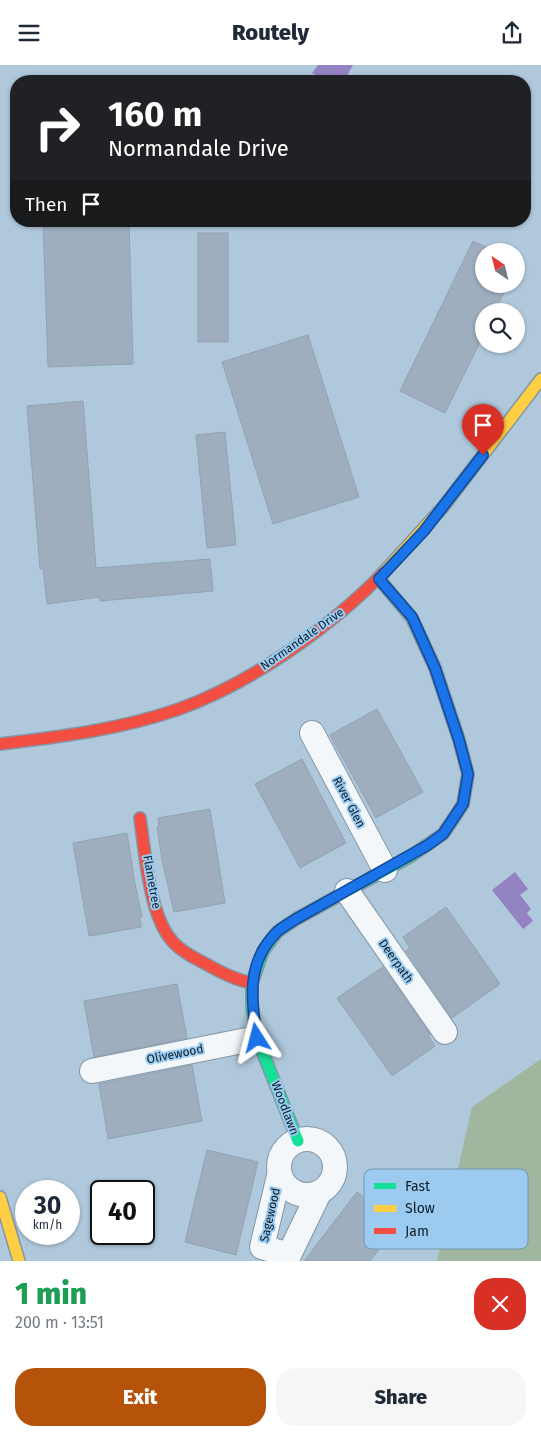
<!DOCTYPE html>
<html lang="en">
<head>
<meta charset="utf-8">
<style>
  :root { --surface:#fff; --page:#f6f6f7; --text:#1f2937; --muted:#747a83; --accent:#b45309 }
  body { margin:0; font-family:"Fira Sans",sans-serif; background:var(--page); color:var(--text); height:100vh; display:flex; flex-direction:column; font-size:19px; white-space:nowrap }
  * { box-sizing:border-box; margin:0 }
  p { font-size:16px; color:var(--muted) }
  .icon { flex:none; width:28px; height:28px; fill:none; stroke:currentColor; stroke-width:2; stroke-linecap:round; stroke-linejoin:round }
  .map { position:relative; height:1196px; overflow:hidden }
  .sheet { display:flex; flex-direction:column; background:var(--surface); flex:1 }
  .sheet>* { flex:none }
  .guide { position:absolute; left:10px; top:10px; width:521px; height:152px; border-radius:20px; box-shadow:0 1px 4px #0004; background:#202124; color:#fff; overflow:hidden }
  .needle { width:32px; rotate:325deg }
  .fabs { position:absolute; left:475px; top:178px; display:grid; gap:10px }
  .fabs a { display:grid; place-items:center; width:50px; height:50px; border-radius:50%; background:var(--surface); box-shadow:0 1px 4px #0004; font-size:25px }
  .speed { position:absolute; left:15px; top:1115px; display:flex; gap:10px; font-size:25px; font-weight:700; text-align:center }
  .speed>* { display:grid; place-content:center; width:65px; height:65px; border-radius:50%; background:var(--surface); box-shadow:0 1px 4px #0004; line-height:1 }
  .speed small { font-size:12px; font-weight:400 }
  .speed .limit { border:2px solid #111; border-radius:8px; background:#fff; color:#111 }
  .pin { position:absolute; display:grid; place-items:center; width:42px; height:42px; color:#fff; margin:-51px -21px; border-radius:50% 50% 50% 0; rotate:-45deg; box-shadow:0 0 5px #0007 }
  .pin .icon { rotate:45deg }
  .me { position:absolute; width:55px; margin:-28px; rotate:351deg; stroke-linejoin:round; filter:drop-shadow(0 0 4px #0008) }
  .turn { display:flex; align-items:center; gap:18px; height:105px; padding:0 15px; font-size:22px }
  .turn .icon { width:65px; height:65px; stroke-width:2.5 }
  .turn b { display:block; font-size:35px; line-height:42px }
  .then { display:flex; align-items:center; height:48px; padding:0 15px; background:#0003; gap:10px; font-size:19px }
  .round { display:grid; place-items:center; flex:none; width:52px; height:52px; border-radius:20px; background:var(--page) }
  .head { display:flex; align-items:center; justify-content:space-between; height:85px; padding:0 15px }
  h1 { font-size:30px; font-weight:800; line-height:38px; color:#1e9e55 }
  .button { display:flex; gap:10px; margin-top:auto; padding:10px 15px }
  .button a { flex:1; height:58px; border-radius:20px; background:var(--accent); color:#fff; font-size:20px; font-weight:800; line-height:58px; text-align:center }
  .button a+a { background:var(--page); color:var(--text) }
  header { display:flex; justify-content:space-between; align-items:center; height:65px; padding:0 15px; background:var(--surface); font-size:22px; font-weight:800 }
  .map>svg:first-child { display:block }
</style>
</head>
<body>
<header><svg class="icon" aria-label="menu" viewBox="0 0 24 24"><path d="M4 6h16M4 12h16M4 18h16"/></svg>Routely<svg class="icon" aria-label="share" viewBox="0 0 24 24"><path d="M12 15V3M7 8l5-5 5 5M5 13v7h14v-7"/></svg></header>
<div class="map">
<svg width="541" height="1196" viewBox="0 0 541 1196">
  <rect width="100%" height="100%" fill="#afc8dc"/>
  <path fill="#a1b69f" d="M 541,994 L 541,1196 L 437,1196 L 472,1042 Z"/>
  <g fill="#9483c3">
    <path d="M 318,0 L 353,0 L 344,16 L 328,16 L 312,8 Z"/>
    <path d="M 515,807 L 528,824 L 520,830 L 531,844 L 527,848 L 533,856 L 523,864 L 492,825 Z"/>
  </g>
  <g fill="#9eaebf" stroke="#92a2b3">
    <path d="M 43,156 L 129,156 L 133,299 L 48,302 Z"/>
    <rect x="198" y="168" width="30" height="109"/>
    <path d="M 473,176 L 495,186 L 484,186 L 484,219 L 508,219 L 495,246 L 484,246 L 484,269 L 445,348 L 400,326 Z"/>
    <path d="M 308,270 L 359,432 L 273,459 L 222,297 Z"/>
    <path d="M 83,336 L 96,503 L 210,494 L 213,526 L 100,536 L 100,532 L 47,539 L 43,504 L 40,504 L 27,341 Z"/>
    <path d="M 225,367 L 236,480 L 207,483 L 196,370 Z"/>
    <path d="M 377,644 L 423,727 L 376,753 L 330,670 Z"/>
    <path d="M 302,694 L 346,778 L 300,803 L 255,719 Z"/>
    <path d="M 210,744 L 225,838 L 174,847 L 162,795 L 157,762 L 159,762 L 158,753 Z"/>
    <path d="M 127,768 L 135,819 L 142,852 L 140,852 L 141,862 L 89,871 L 73,778 Z"/>
    <path d="M 446,842 L 500,919 L 452,953 L 406,886 L 410,883 L 403,872 Z"/>
    <path d="M 383,902 L 430,969 L 428,970 L 435,981 L 392,1011 L 337,933 Z"/>
    <path d="M 177,919 L 187,973 L 94,992 L 84,936 Z"/>
    <path d="M 192,1000 L 202,1056 L 108,1074 L 99,1019 Z"/>
    <path d="M 207,1085 L 258,1097 L 236,1190 L 185,1177 Z"/>
    <path d="M 357,1127 L 399,1158 L 370,1196 L 304,1196 Z"/>
  </g>
  <g fill="none" stroke-linecap="round" stroke-linejoin="round">
    <g stroke="#8396a6" stroke-width="26">
      <g id="street">
        <path d="M 312,668 L 385,805"/>
        <path d="M 347,826 L 445,967"/>
        <path d="M 92,1006 L 257,973"/>
        <circle cx="307" cy="1102" r="28"/>
        <path d="M 279,1111 L 262,1182 L 289,1190 L 319,1128"/>
      </g>
    </g>
    <g stroke="#8396a6" stroke-width="14">
      <path id="fast" d="M 298,1076 L 257,973 L 252,942 L 252,918 L 263,886 L 277,867 L 296,854 L 411,791 L 443,769 L 454,753"/>
    </g>
    <g stroke="#8396a6" stroke-width="14">
      <g id="slow">
        <path d="M 384,507 L 443,442 L 541,314"/>
        <path d="M 379,514 L 412,553 L 435,603 L 459,675 L 468,709 L 463,739 L 454,753"/>
        <path d="M 0,1132 L 19,1196"/>
      </g>
    </g>
    <g stroke="#8396a6" stroke-width="14">
      <g id="jam">
        <path d="M 0,679 C 60,672 122,664 179,644 C 251,618 331,562 384,507"/>
        <path d="M 140,753 C 145,787 149,845 169,872 C 178,885 193,892 206,899 C 221,907 235,915 252,918"/>
      </g>
    </g>
    <use href="#street" stroke="#f3f7fa" stroke-width="24"/>
    <use href="#fast" stroke="#16e098" stroke-width="11"/>
    <use href="#slow" stroke="#ffcf43" stroke-width="11"/>
    <use href="#jam" stroke="#f24e42" stroke-width="11"/>
  </g>
  <g fill="none" stroke-linecap="round" stroke-linejoin="round">
    <g stroke="#114b97" stroke-width="12">
      <path id="route" d="M 257,973 C 251,935 246,897 277,867 C 282,862 290,858 296,854 L 428,780 L 443,769 L 463,739 L 468,709 L 459,675 L 435,603 L 412,552 L 379,514 L 424,466 L 483,390"/>
    </g>
    <use href="#route" stroke="#1a73e8" stroke-width="9"/>
  </g>
  <g text-anchor="middle" dominant-baseline="central" stroke-width="4" stroke-linejoin="round" paint-order="stroke">
    <g font-size="12" fill="#0b1d2a" stroke="#9ccbef">
      <text transform="translate(302 574) rotate(-35)">Normandale Drive</text>
      <text transform="translate(349 737) rotate(62)">River Glen</text>
      <text transform="translate(152 817) rotate(80)">Flametree</text>
      <text transform="translate(396 896) rotate(55)">Deerpath</text>
      <text transform="translate(175 989) rotate(-11)">Olivewood</text>
      <text transform="translate(285 1043) rotate(69)">Woodlawn</text>
      <text transform="translate(270 1150) rotate(-77)">Sagewood</text>
    </g>
  </g>
  <rect x="364" y="1104" width="164" height="80" rx="8" fill="#9ccbef" stroke="#7097b4" stroke-width="1"/>
  <rect x="374" y="1118" width="22" height="6" fill="#16e098"/>
  <rect x="374" y="1140" width="22" height="7" fill="#ffcf43"/>
  <rect x="374" y="1163" width="22" height="6" fill="#f24e42"/>
  <g font-size="14" fill="#0b1d2a">
    <text x="405" y="1126">Fast</text>
    <text x="405" y="1148">Slow</text>
    <text x="405" y="1171">Jam</text>
  </g>
</svg>
<div class="fabs">
<a><svg class="needle" viewBox="-14 -14 28 28"><path d="M0-13l5 13h-10z" fill="#e53935"/><path d="M0 13l5-13h-10z" fill="#747a83"/></svg></a>
<a><svg class="icon" aria-label="search" viewBox="0 0 24 24"><circle cx="10" cy="10" r="6"/><path d="M15 15l6 6"/></svg></a>
</div>
<div class="speed"><div>30<small>km/h</small></div><div class="limit">40</div></div>
<div class="pin" style="left:483px;top:390px;background:#d93025"><svg class="icon" aria-label="arrive" viewBox="0 0 24 24"><path d="M6 21V4h12l-3 4 3 4H6"/></svg></div>
<svg class="me" style="left:257px;top:973px" viewBox="-20 -20 40 40"><path d="M0-17L14 15 0 8-14 15z" fill="#1a73e8" stroke="#fff" stroke-width="4"/></svg>
<div class="guide">
<div class="turn"><svg class="icon" aria-label="right" viewBox="0 0 24 24"><path d="M7 20v-9h11M14 6l5 5-5 5"/></svg><div><b>160 m</b>Normandale Drive</div></div>
<div class="then">Then<svg class="icon" aria-label="arrive" viewBox="0 0 24 24"><path d="M6 21V4h12l-3 4 3 4H6"/></svg></div>
</div>
</div>
<section class="sheet">
<div class="head"><div><h1>1 min</h1><p>200 m · 13:51</p></div><a class="round" style="background:#d93025;color:#fff"><svg class="icon" aria-label="close" viewBox="0 0 24 24"><path d="M6 6l12 12M18 6L6 18"/></svg></a></div>
<div class="button"><a>Exit</a><a>Share</a></div>
</section>
</body>
</html>
